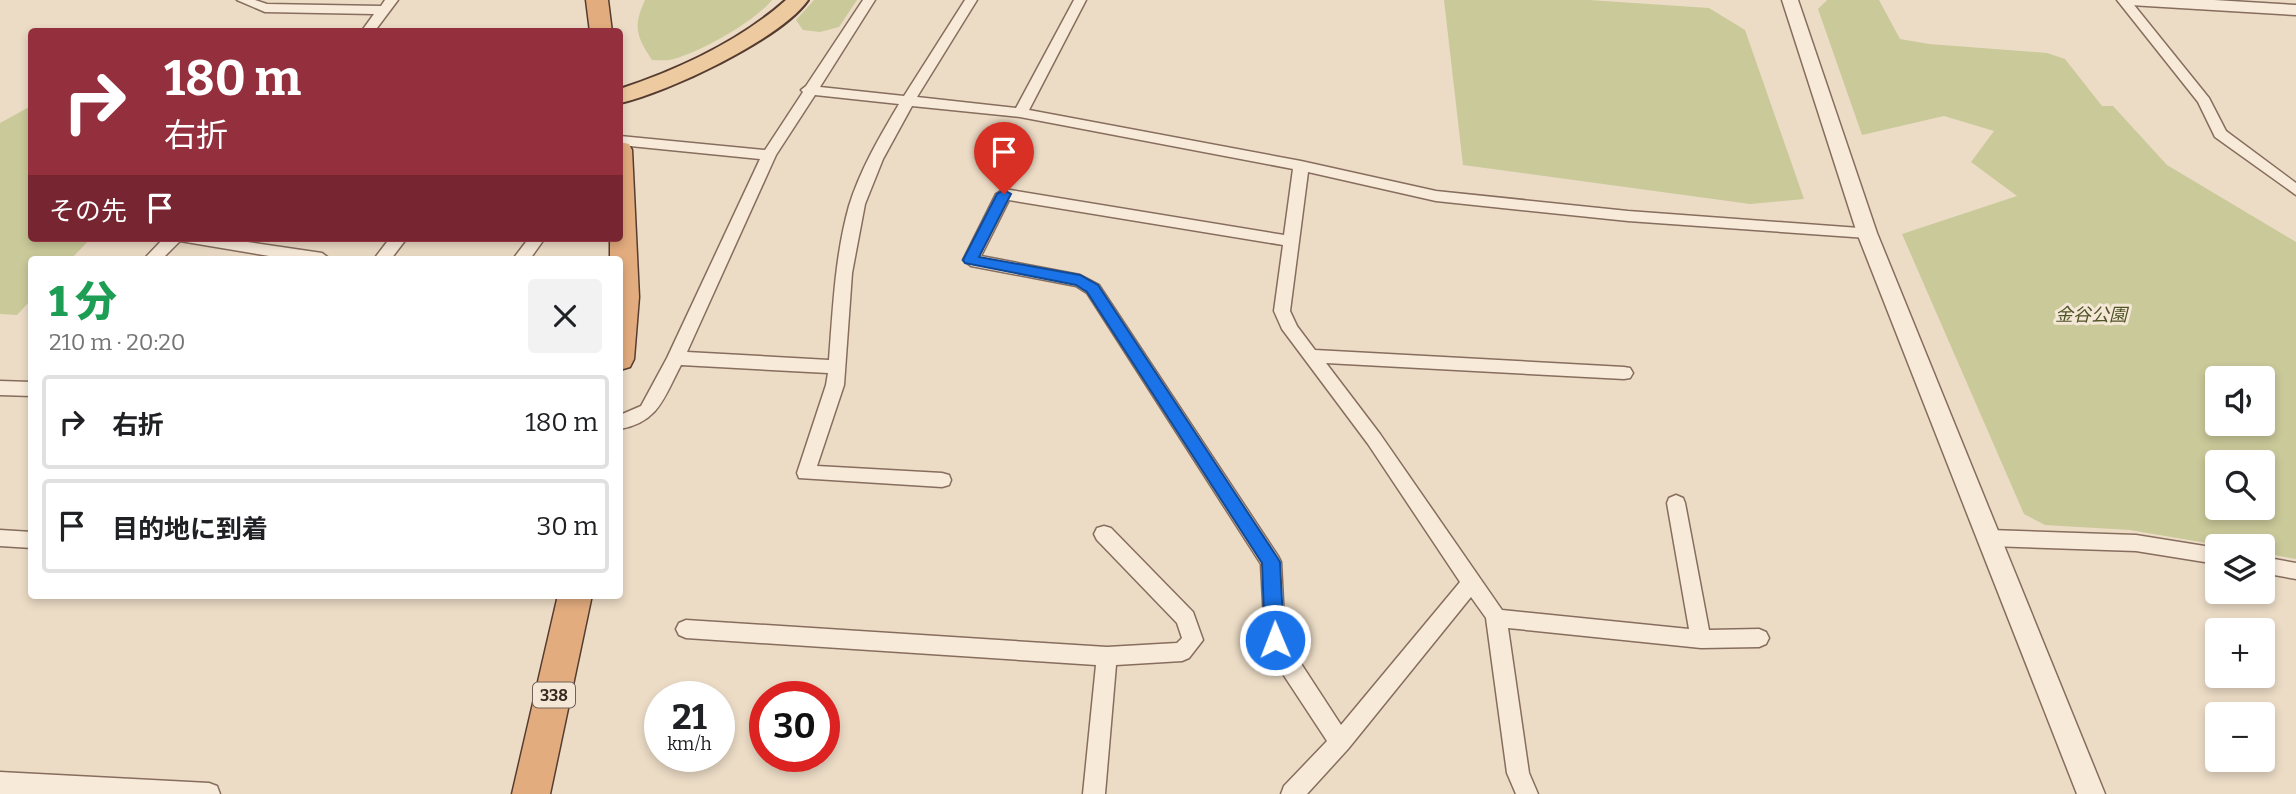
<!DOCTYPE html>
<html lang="ja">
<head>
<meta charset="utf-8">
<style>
  :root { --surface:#fff; --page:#f2f2f2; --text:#202124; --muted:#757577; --line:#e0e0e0 }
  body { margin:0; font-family:Bitter,"Noto Sans JP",serif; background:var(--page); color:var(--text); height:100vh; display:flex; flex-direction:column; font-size:26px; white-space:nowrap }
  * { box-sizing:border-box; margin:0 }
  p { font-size:23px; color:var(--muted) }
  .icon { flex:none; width:38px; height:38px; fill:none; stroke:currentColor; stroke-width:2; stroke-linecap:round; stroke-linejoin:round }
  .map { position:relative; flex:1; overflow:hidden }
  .panel { position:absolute; left:28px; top:256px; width:595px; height:343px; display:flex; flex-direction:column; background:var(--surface); border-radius:7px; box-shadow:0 4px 10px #0003 }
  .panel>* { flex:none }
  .hud { position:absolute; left:28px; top:28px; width:595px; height:214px; border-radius:7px; box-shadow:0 4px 10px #0003; background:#942f3e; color:#fff; overflow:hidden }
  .buttons { position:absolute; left:2205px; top:366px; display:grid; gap:14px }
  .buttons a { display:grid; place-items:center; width:70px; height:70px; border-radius:7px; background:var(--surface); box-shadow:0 4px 10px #0003; font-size:35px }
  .speed { position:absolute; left:644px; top:681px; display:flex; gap:14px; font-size:35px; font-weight:700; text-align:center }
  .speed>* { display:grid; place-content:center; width:91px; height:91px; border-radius:50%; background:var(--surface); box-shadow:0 4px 10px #0003; line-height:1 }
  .speed small { font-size:18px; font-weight:400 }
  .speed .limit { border:10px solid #d22; background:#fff; color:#111 }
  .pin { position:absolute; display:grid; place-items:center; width:60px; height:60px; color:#fff; margin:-72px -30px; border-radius:50% 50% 50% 0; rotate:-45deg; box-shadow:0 0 7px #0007 }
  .pin .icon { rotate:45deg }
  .me { position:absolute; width:77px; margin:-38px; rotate:359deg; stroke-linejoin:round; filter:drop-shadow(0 0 5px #0008) }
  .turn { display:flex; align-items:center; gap:24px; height:147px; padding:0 21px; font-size:32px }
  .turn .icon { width:91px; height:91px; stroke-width:2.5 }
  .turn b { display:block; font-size:49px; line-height:60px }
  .then { display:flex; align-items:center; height:66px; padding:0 21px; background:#0003; gap:14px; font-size:26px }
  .round { display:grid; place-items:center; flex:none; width:74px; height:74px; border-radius:7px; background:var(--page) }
  .headline { display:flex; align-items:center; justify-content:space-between; height:119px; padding:0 21px }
  h1 { font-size:42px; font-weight:800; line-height:52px; color:#1e9e55 }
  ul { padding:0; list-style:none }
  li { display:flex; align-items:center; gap:21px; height:94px; margin:0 14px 10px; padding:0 7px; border:4px solid var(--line); border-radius:7px }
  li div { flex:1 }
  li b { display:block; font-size:26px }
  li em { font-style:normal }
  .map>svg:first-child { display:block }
</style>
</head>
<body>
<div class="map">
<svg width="2296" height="794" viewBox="0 0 2296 794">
  <rect width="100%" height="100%" fill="#ecdcc6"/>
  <g fill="#cac99a" fill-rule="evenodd">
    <path d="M 645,0 L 772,0 C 754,22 702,51 674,59 C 667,61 660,60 652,60 C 636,36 633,26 645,0 Z"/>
    <path d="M 814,0 L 857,0 L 839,27 L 820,32 L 803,30 L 796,20 Z"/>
    <path d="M 1444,0 L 1589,0 L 1709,8 L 1745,30 L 1804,199 L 1750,204 L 1463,165 Z"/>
    <path d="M 1827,0 L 1879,0 L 1900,39 L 1929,44 L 2047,53 L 2065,59 L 2102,106 L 2113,106 L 2167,165 L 2296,242 L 2296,559 L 2263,553 L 2263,546 L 2224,546 L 2130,530 L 2045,525 L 2024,514 L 1902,234 L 2017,196 L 1971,162 L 1994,131 L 1944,116 L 1862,135 L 1818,9 ZM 2263,378 L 2263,424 L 2217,424 L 2217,378 ZM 2217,462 L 2263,462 L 2263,508 L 2217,508 Z"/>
    <path d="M 31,106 L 32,238 L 91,238 L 71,259 L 32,259 L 31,300 L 17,315 L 0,314 L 0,123 Z"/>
  </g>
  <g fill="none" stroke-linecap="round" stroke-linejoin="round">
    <g stroke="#876d5d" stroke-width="3">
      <g id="minor">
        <path d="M 237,0 L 255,0 L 267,4 L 381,6 L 385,0 L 398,0 L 374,32 L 361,32 L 374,14 L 265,12 Z"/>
        <path d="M 863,0 L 875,0 L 820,87 L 904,96 L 965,0 L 977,0 L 917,97 L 1016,108 L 1074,0 L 1086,0 L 1029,110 L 1301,161 L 1436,191 L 1628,211 L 1873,229 L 1875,233 L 1873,237 L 1867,238 L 1628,221 L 1436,201 L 1308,172 L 1290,311 L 1297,326 L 1315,350 L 1624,367 L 1630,368 L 1633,373 L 1630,378 L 1624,379 L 1326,363 L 1380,434 L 1502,610 L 1689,629 L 1667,503 L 1669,498 L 1676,495 L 1683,498 L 1685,503 L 1709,630 L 1759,629 L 1766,632 L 1769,638 L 1766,644 L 1759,647 L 1701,648 L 1508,628 L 1529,773 L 1538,794 L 1516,794 L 1507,773 L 1486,618 L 1471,597 L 1348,749 L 1307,794 L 1281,794 L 1284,786 L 1327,741 L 1277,665 L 1265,640 L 1261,564 L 1087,293 L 1076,286 L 971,266 L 963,260 L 996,194 L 1004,189 L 1284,235 L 1293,169 L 1020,117 L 912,106 L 883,159 L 865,204 L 852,273 L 844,385 L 817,466 L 942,473 L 949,475 L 951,480 L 949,485 L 942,487 L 799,478 L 797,473 L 826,385 L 828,373 L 681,365 C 664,397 659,422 620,429 L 620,415 L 641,406 L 667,358 L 760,159 L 620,145 L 620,136 L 765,150 L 803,92 L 801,90 L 806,86 ZM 815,95 L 899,104 C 880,136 860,170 849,206 C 835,256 833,308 829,360 L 687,352 L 776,155 ZM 1009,200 L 1283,245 L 1274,311 L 1282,329 L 1368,444 L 1460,582 L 1341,725 L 1285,639 L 1281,562 L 1278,556 L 1099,285 L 1080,275 L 981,256 Z"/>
        <path d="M 2117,0 L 2130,0 L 2209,98 L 2226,131 L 2296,183 L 2296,195 L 2215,137 L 2198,102 Z"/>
        <path d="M 164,238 L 221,238 L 322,253 L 330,259 L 287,259 L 180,241 L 162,259 L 144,259 Z"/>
        <path d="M 390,238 L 407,238 L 391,259 L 374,259 Z"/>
        <path d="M 529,238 L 545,238 L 530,259 L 513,259 Z"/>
        <path d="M 0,381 L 32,382 L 32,396 L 0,395 Z"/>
        <path d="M 1104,526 L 1111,528 L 1193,612 L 1203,640 L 1189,658 L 1182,661 L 1116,665 L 1105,794 L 1083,794 L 1096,665 L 686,638 L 679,635 L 676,629 L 679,623 L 686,620 L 1107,647 L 1177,643 L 1182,638 L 1177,623 L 1097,540 L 1094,534 L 1097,528 Z"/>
        <path d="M 0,530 L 32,532 L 32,548 L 0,546 Z"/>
        <path d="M 1990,530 L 2136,535 L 2217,548 L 2217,564 L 2136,551 L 1990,546 L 1983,544 L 1980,538 L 1983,532 Z"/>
        <path d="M 2263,557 L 2296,563 L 2296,579 L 2263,573 Z"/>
        <path d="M 0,772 L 209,783 L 217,786 L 220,794 L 0,794 Z"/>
      </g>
    </g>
    <g stroke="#876d5d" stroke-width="3">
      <g id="tertiary">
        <path d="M 1782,0 L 1798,0 L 1877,233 L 2105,794 L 2077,794 L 1857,233 Z"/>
        <path d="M 2122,0 L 2214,0 L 2296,5 L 2296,15 L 2130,5 Z"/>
      </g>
    </g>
    <g stroke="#553c30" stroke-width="4">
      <path id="primary" d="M 786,0 L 808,0 C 781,39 666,93 620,103 L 620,89 C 677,70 740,41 786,0 Z"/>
    </g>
    <g stroke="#553c30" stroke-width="3">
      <g id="trunk">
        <path d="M 586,0 L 608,0 L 612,32 L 590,32 Z"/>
        <path d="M 620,142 L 629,144 L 632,150 L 639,297 L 634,359 L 630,367 L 620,370 L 620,259 L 610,259 L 610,238 L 620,238 Z"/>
        <path d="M 558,595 L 592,595 L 550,794 L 512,794 Z"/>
      </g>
    </g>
    <use href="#minor" fill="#f7ead9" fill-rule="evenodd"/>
    <use href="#tertiary" fill="#f7ead9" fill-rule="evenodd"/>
    <use href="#primary" fill="#eecaa0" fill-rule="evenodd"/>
    <use href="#trunk" fill="#e2ac7e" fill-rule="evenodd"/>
  </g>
  <path fill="#1a73e8" stroke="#114b97" stroke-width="2" d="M 1004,190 L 1011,194 L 979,257 L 1080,275 L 1098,285 L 1277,557 L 1280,562 L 1284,640 L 1281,646 L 1275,648 L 1268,646 L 1265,640 L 1262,563 L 1087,292 L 1076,285 L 965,263 L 963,260 L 997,194 Z"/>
  <g text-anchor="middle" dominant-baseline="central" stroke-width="6" stroke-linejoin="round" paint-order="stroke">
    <rect fill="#f4e7d6" stroke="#706157" stroke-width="2" x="533" y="682.5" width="42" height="25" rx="5"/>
    <g font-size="16" font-weight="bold" fill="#382820">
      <text x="554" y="695">338</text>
    </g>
    <g font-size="18" font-style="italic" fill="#4f5427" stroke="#f4e7d6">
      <text x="2091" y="315">金谷公園</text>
    </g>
  </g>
</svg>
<div class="buttons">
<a><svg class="icon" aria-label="sound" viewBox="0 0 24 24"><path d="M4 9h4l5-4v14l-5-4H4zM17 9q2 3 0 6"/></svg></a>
<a><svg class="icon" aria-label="search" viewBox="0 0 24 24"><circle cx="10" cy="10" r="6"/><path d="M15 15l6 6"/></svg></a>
<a><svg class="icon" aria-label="layers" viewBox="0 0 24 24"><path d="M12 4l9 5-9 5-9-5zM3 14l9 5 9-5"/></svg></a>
<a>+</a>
<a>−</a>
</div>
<div class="speed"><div>21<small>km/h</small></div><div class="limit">30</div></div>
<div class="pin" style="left:1004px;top:194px;background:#d93025"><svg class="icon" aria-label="arrive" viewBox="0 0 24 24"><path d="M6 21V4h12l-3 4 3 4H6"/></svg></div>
<svg class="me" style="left:1275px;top:640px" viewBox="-20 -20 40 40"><circle r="17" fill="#1a73e8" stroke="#fff" stroke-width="3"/><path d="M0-11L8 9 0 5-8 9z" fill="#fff"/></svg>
<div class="hud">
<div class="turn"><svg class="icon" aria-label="right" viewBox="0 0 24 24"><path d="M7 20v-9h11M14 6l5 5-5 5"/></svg><div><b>180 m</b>右折</div></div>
<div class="then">その先<svg class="icon" aria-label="arrive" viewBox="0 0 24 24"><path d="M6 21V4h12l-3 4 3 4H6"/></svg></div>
</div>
<section class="panel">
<div class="headline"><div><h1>1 分</h1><p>210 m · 20:20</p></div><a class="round"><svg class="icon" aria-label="close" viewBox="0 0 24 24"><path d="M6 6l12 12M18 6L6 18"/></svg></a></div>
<ul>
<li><svg class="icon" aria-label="right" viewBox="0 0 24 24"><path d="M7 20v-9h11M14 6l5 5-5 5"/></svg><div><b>右折</b></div><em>180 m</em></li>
<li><svg class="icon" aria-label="arrive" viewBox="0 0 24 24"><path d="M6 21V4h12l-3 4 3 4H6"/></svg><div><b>目的地に到着</b></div><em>30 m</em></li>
</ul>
</section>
</div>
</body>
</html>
